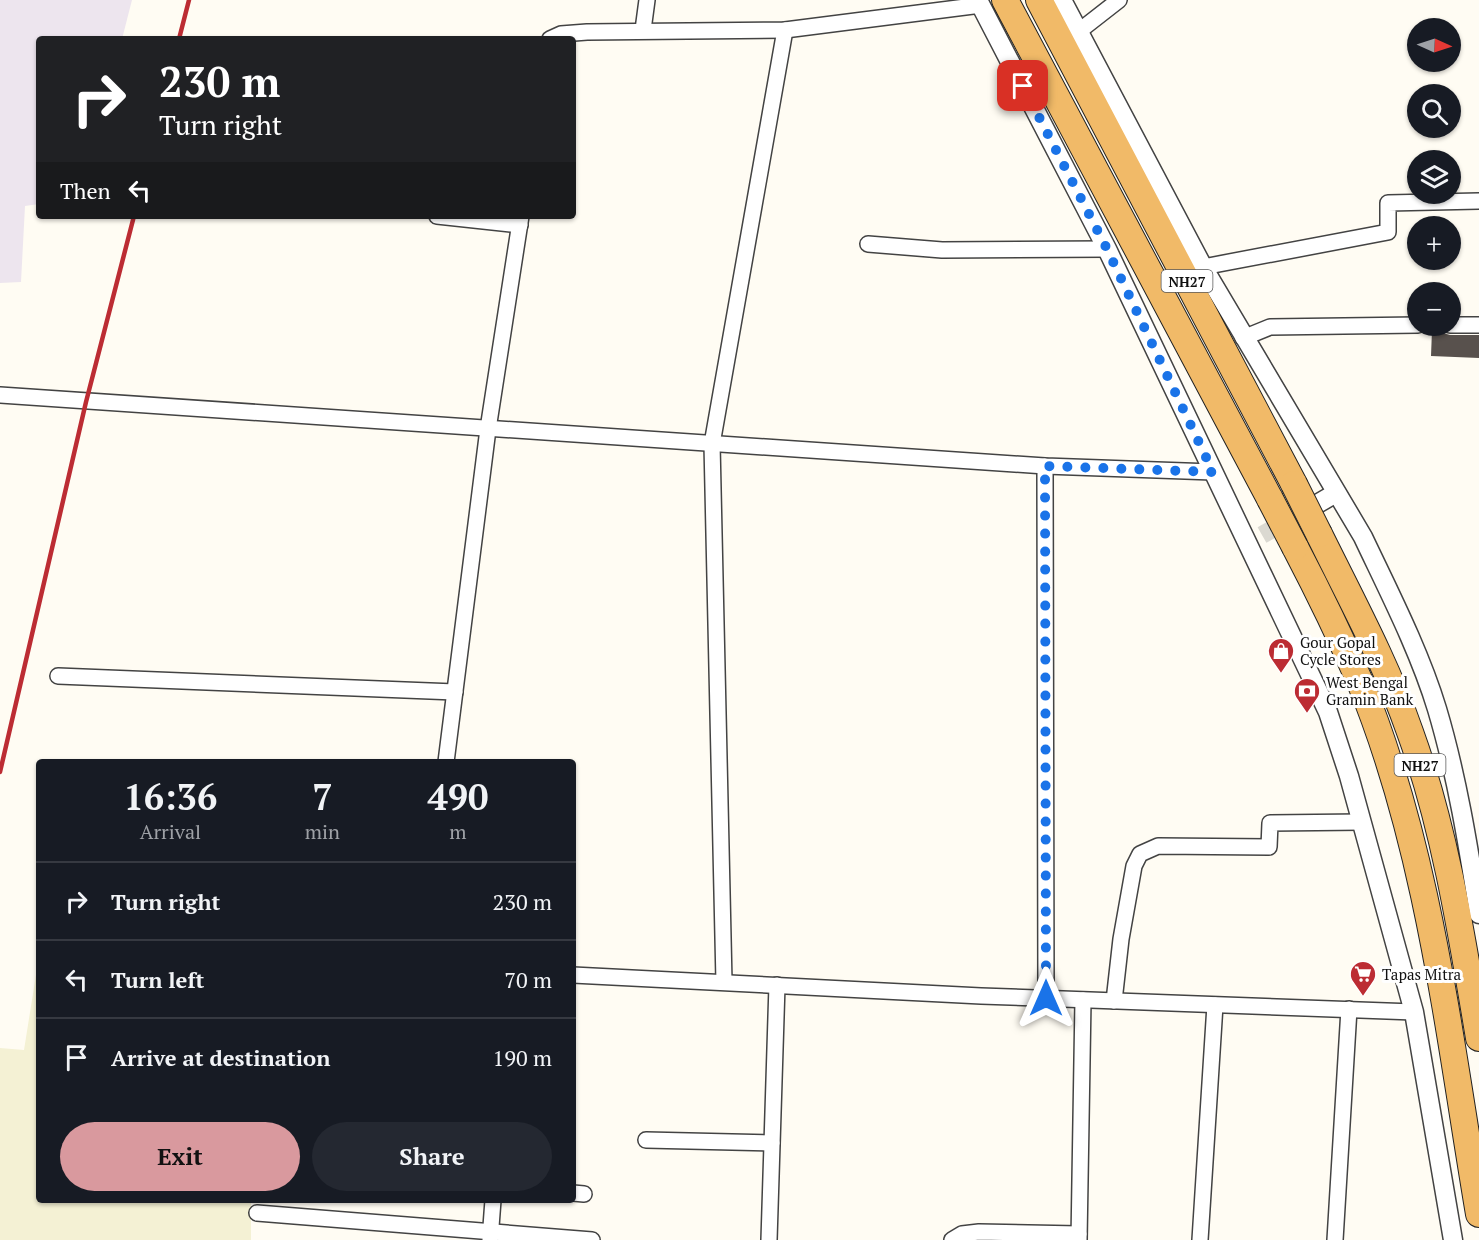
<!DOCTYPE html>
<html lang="en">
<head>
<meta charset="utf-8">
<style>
  :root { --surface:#171b24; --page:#242831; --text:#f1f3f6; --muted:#9ea1a6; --line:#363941; --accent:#d9999e }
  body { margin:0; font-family:"PT Serif",serif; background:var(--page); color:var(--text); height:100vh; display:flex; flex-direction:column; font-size:22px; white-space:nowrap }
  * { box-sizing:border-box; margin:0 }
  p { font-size:20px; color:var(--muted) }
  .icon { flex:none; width:33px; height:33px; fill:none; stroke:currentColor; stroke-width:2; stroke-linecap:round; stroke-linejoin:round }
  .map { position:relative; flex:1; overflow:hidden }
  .panel { position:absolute; left:36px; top:759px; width:540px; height:444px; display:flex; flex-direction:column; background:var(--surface); border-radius:6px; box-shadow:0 2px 4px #0004 }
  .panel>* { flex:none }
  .top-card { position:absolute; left:36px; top:36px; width:540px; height:183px; border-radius:6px; box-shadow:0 2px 4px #0004; background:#202124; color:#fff; overflow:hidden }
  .needle { width:39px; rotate:93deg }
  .tools { position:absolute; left:1407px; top:18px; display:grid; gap:12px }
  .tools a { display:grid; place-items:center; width:54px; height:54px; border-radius:50%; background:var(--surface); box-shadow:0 2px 4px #0004; font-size:30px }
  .pin { position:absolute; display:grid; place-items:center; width:51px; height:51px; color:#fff; margin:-26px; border-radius:12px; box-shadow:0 3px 9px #0006 }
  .me { position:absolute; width:66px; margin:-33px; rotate:0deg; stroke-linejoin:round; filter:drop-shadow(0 0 4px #0008) }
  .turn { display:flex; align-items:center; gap:21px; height:126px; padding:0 24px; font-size:27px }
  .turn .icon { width:78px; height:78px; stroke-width:2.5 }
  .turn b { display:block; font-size:42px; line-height:51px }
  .then { display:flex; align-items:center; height:57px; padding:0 24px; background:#0003; gap:12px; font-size:22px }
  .eta { display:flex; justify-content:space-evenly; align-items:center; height:102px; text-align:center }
  .eta b { font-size:36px; font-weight:800; line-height:42px }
  .button { display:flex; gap:12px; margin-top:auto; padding:12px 24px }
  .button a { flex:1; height:69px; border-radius:36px; background:var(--accent); color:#111; font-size:24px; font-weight:800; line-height:69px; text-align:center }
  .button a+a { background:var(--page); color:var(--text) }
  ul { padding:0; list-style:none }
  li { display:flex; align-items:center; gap:18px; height:78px; padding:0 24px; border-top:2px solid var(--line) }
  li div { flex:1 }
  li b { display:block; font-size:22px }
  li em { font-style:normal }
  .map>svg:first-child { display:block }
</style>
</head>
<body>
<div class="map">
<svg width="1479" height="1240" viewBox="0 0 1479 1240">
  <rect width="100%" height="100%" fill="#fffcf3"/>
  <path fill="#ede5ee" d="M 0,0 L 132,0 L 122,39 L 39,39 L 39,204 L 25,206 L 21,282 L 0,283 Z"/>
  <path fill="#f4f1d4" d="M 39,956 L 39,1200 L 251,1200 L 251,1240 L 0,1240 L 0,1048 L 24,1050 Z"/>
  <path fill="#58514d" d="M 1432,330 L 1450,335 L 1479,335 L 1479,358 L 1431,356 Z"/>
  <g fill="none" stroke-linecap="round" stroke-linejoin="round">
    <path stroke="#dbd9d1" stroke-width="18" stroke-dasharray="18 9" stroke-linecap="butt" d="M 1262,535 L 1312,507"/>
    <g stroke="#434343" stroke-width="18">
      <g id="minor">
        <path d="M 643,30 L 647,0"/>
        <path d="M 1078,32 L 1119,0"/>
        <path d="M 550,39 L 561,34 L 587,32 L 785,30 L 981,5"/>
        <path d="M 437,216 L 520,225"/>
        <path d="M 868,244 L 942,250 L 1107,249"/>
        <path d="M 1203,267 L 1388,232 L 1388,203 L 1479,201"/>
        <path d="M 1450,325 L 1479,325"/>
        <path d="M 1243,338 L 1270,327 L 1418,325"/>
        <path d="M 0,395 L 1045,466 L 1213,472"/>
        <path d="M 1045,466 L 1046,998"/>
        <path d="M 58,676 L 455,692"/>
        <path d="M 446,762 L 488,429 L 521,216"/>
        <path d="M 573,975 L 981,996 L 1414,1012"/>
        <path d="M 724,982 L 712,444 L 785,30"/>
        <path d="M 1114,1001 L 1121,939 L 1134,866 L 1140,854 L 1158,846 L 1269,847 L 1270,823 L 1362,822"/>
        <path d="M 646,1140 L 772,1143"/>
        <path d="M 573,1193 L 584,1194"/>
        <path d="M 257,1213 L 592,1240"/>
        <path d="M 490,1240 L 493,1200"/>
        <path d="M 769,1240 L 777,985"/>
        <path d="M 952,1240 L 962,1234 L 979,1232 L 1079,1234"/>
        <path d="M 1079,1240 L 1083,1000"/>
        <path d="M 1200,1240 L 1215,1005"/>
        <path d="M 1335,1240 L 1349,1009"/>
      </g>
    </g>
    <g stroke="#434343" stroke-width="21">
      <g id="tertiary">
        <path d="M 978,0 L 1107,249 L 1328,712 L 1349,776 L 1414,1012 L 1453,1240"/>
        <path d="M 1062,0 L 1203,267 L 1363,537 C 1389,592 1419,650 1437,709 C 1457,776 1468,845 1479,914"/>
        <path d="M 1312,507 L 1336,493"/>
      </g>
    </g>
    <g stroke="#212121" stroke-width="28">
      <g id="trunk">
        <path d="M 1005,0 L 1270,499"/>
        <path d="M 1039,0 L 1294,484"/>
        <path d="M 1319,534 C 1351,599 1386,663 1410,732 C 1445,828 1462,937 1479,1038"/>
        <path d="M 1295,547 C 1318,591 1340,636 1360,682 C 1429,850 1449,1037 1479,1214"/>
      </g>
    </g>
    <use href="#minor" stroke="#fff" stroke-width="15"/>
    <use href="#tertiary" stroke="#fff" stroke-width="18"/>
    <use href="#trunk" stroke="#f1ba68" stroke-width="26"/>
    <g stroke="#bc2c33" stroke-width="4.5">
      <path d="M 179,39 L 189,0"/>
      <path d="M 0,772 L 86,402 L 134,216"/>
    </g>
    <g stroke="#212121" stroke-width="28" stroke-linecap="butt">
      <g id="trunk-bridge">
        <path d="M 1294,484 L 1319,534"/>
        <path d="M 1270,499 L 1295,547"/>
      </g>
    </g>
    <use href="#trunk-bridge" stroke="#f1ba68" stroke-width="26"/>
  </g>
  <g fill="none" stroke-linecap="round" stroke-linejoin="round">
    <path stroke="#1a73e8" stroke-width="10" stroke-dasharray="0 18" d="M 1023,86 L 1107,249 L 1213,472 L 1045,466 L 1046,998"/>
  </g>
  <defs>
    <g id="shop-pin" transform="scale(1.35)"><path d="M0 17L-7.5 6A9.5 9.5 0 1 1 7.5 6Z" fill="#bc2c33" stroke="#fff"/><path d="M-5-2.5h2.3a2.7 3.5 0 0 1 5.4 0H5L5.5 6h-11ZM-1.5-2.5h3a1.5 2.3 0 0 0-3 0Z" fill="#fff"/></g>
    <g id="bank-pin" transform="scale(1.35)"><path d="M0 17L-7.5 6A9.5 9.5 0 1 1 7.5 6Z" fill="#bc2c33" stroke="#fff"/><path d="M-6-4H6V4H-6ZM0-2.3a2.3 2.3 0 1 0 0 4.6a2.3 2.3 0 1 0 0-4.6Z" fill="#fff"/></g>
    <g id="supermarket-pin" transform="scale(1.35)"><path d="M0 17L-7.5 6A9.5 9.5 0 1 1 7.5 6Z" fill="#bc2c33" stroke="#fff"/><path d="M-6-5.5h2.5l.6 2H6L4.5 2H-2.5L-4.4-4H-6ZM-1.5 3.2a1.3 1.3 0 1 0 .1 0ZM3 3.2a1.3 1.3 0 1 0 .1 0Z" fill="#fff"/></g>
  </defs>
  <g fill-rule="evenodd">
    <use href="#shop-pin" x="1281" y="651"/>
    <use href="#bank-pin" x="1307" y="691"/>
    <use href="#supermarket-pin" x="1363" y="974"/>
  </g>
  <g text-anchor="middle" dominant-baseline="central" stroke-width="6" stroke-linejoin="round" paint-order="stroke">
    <g fill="#fff" stroke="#585858" stroke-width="1.5">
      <rect x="1161.5" y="270" width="51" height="22" rx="4.5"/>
      <rect x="1394.5" y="754" width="51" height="22" rx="4.5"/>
    </g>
    <g font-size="14" font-weight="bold" fill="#101010">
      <text x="1187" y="281">NH27</text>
      <text x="1420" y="765">NH27</text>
    </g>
    <g font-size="15" fill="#101010" stroke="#fff" text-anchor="start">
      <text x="1300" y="642">Gour Gopal<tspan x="1300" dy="17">Cycle Stores</tspan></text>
      <text x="1326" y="682">West Bengal<tspan x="1326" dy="17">Gramin Bank</tspan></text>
      <text x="1382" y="974">Tapas Mitra</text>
    </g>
  </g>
</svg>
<div class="tools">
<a><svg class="needle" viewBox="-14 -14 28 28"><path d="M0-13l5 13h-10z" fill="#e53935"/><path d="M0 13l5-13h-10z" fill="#9ea1a6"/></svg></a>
<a><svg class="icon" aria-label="search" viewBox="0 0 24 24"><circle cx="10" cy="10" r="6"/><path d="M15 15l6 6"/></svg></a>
<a><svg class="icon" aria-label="layers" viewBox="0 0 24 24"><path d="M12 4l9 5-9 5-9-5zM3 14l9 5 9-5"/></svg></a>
<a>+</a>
<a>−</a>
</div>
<div class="pin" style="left:1023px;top:86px;background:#d93025"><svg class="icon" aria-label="arrive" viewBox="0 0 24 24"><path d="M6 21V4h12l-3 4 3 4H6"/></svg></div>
<svg class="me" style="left:1046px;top:998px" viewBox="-20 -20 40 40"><path d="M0-17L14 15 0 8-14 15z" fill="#1a73e8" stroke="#fff" stroke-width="4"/></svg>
<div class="top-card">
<div class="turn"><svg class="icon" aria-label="right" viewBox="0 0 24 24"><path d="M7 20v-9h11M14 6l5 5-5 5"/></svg><div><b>230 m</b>Turn right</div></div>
<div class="then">Then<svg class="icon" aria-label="left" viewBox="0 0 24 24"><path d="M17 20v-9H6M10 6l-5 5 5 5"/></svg></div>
</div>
<section class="panel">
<div class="eta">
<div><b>16:36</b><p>Arrival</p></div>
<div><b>7</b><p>min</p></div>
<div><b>490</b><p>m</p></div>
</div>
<ul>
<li><svg class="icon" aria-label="right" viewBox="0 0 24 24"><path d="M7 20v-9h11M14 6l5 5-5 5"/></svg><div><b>Turn right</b></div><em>230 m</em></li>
<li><svg class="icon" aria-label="left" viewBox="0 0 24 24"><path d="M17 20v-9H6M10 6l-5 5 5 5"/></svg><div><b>Turn left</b></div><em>70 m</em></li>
<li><svg class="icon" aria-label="arrive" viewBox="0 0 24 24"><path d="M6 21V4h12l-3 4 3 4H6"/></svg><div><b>Arrive at destination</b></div><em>190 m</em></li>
</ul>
<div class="button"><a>Exit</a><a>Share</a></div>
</section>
</div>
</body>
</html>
